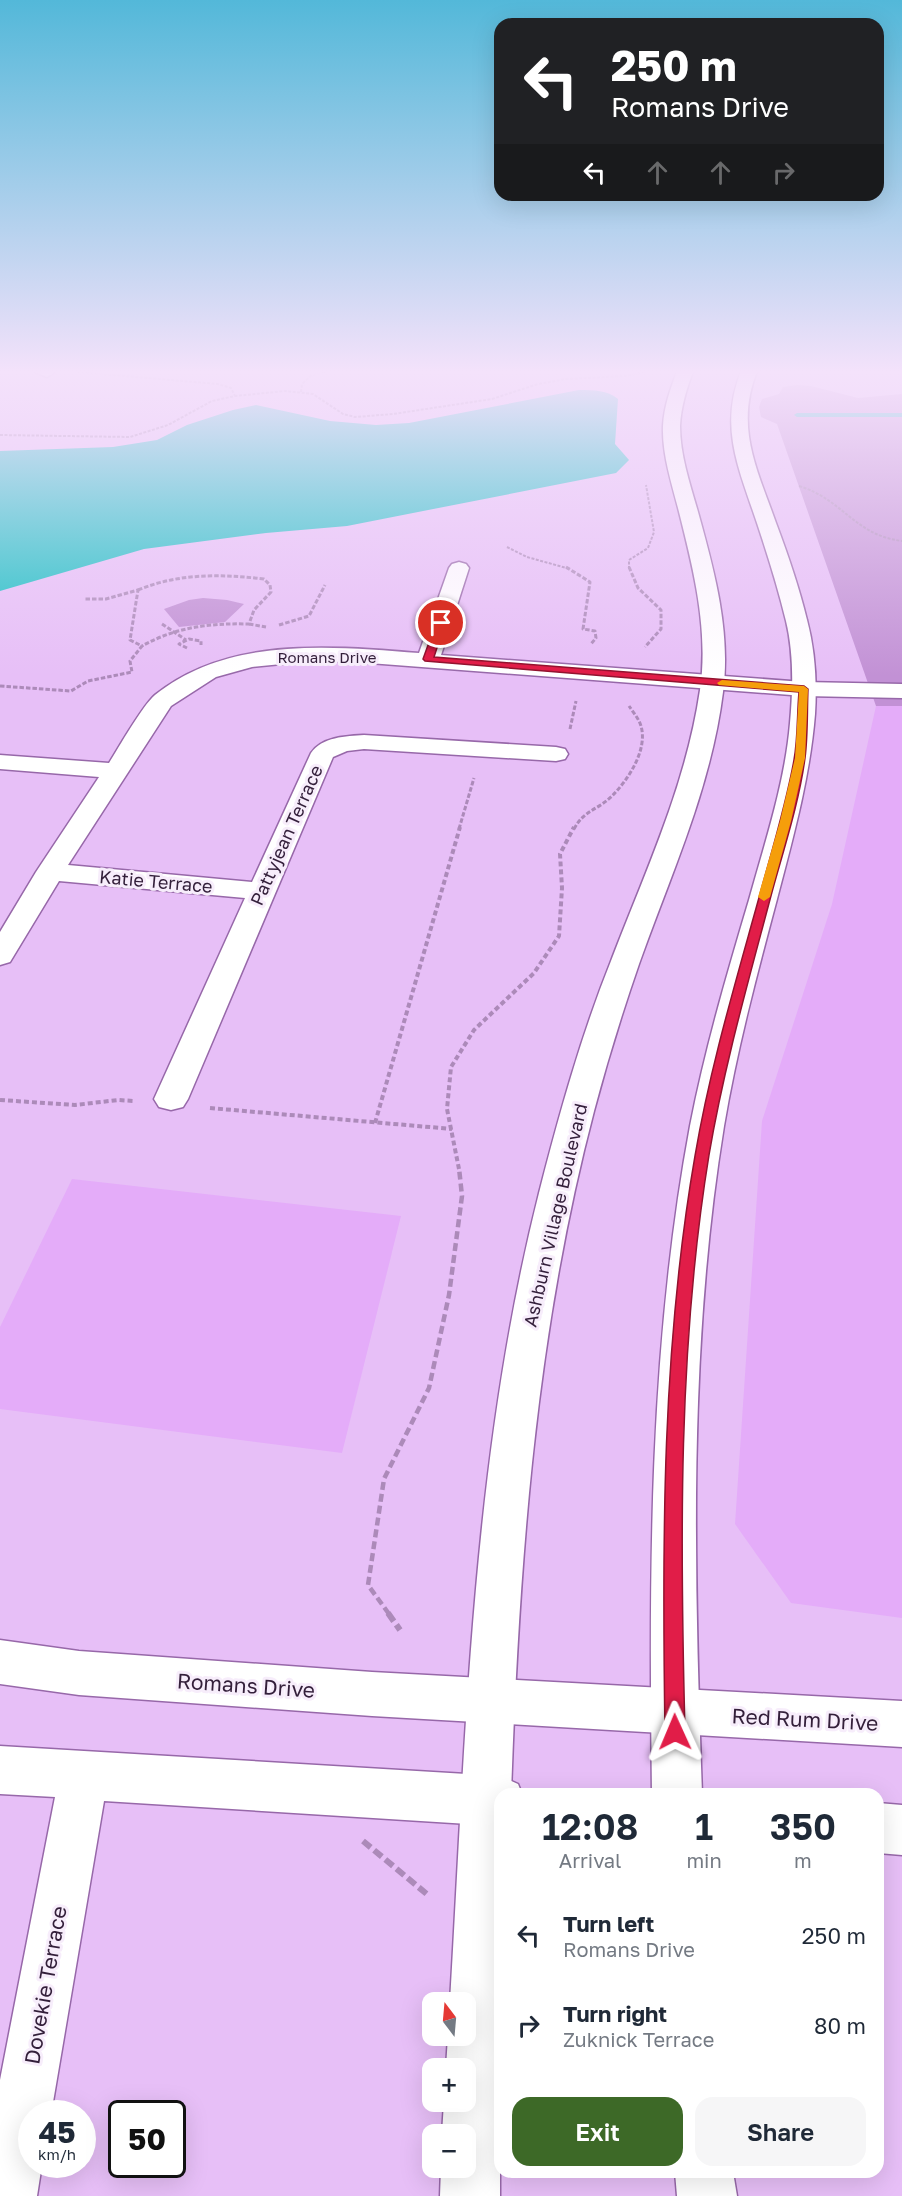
<!DOCTYPE html>
<html lang="en">
<head>
<meta charset="utf-8">
<style>
  :root { --surface:#fff; --page:#f6f6f7; --text:#1f2937; --muted:#747a83; --accent:#3d6927 }
  body { margin:0; font-family:"Golos Text",sans-serif; background:var(--page); color:var(--text); height:100vh; display:flex; flex-direction:column; font-size:22px; white-space:nowrap }
  * { box-sizing:border-box; margin:0 }
  p { font-size:20px; color:var(--muted) }
  .icon { flex:none; width:33px; height:33px; fill:none; stroke:currentColor; stroke-width:2; stroke-linecap:round; stroke-linejoin:round }
  .map { position:relative; flex:1; overflow:hidden }
  .details { position:absolute; left:494px; top:1788px; width:390px; height:390px; display:flex; flex-direction:column; background:var(--surface); border-radius:18px; box-shadow:0 6px 24px #0002 }
  .details>* { flex:none }
  .guide { position:absolute; left:494px; top:18px; width:390px; height:183px; border-radius:18px; box-shadow:0 6px 24px #0002; background:#202124; color:#fff; overflow:hidden }
  .needle { width:39px; rotate:344deg }
  .tools { position:absolute; left:422px; top:1992px; display:grid; gap:12px }
  .tools a { display:grid; place-items:center; width:54px; height:54px; border-radius:12px; background:var(--surface); box-shadow:0 6px 24px #0002; font-size:30px }
  .speed { position:absolute; left:18px; top:2100px; display:flex; gap:12px; font-size:30px; font-weight:700; text-align:center }
  .speed>* { display:grid; place-content:center; width:78px; height:78px; border-radius:50%; background:var(--surface); box-shadow:0 6px 24px #0002; line-height:1 }
  .speed small { font-size:15px; font-weight:400 }
  .speed .limit { border:3px solid #111; border-radius:9px; background:#fff; color:#111 }
  .pin { position:absolute; display:grid; place-items:center; width:51px; height:51px; color:#fff; margin:-26px; border:3px solid #fff; border-radius:50%; box-shadow:0 2px 6px #0007 }
  .me { position:absolute; width:66px; margin:-33px; rotate:359deg; stroke-linejoin:round; filter:drop-shadow(0 0 4px #0008) }
  .turn { display:flex; align-items:center; gap:21px; height:126px; padding:0 18px; font-size:27px }
  .turn .icon { width:78px; height:78px; stroke-width:2.5 }
  .turn b { display:block; font-size:42px; line-height:51px }
  .lanes { display:flex; align-items:center; height:57px; padding:0 18px; background:#0003; justify-content:center; gap:30px; direction:ltr }
  .lanes .off { opacity:.35 }
  .eta { display:flex; justify-content:space-evenly; align-items:center; height:102px; text-align:center }
  .eta b { font-size:36px; font-weight:600; line-height:42px }
  .button { display:flex; gap:12px; margin-top:auto; padding:12px 18px }
  .button a { flex:1; height:69px; border-radius:18px; background:var(--accent); color:#fff; font-size:24px; font-weight:600; line-height:69px; text-align:center }
  .button a+a { background:var(--page); color:var(--text) }
  ul { padding:0; list-style:none }
  li { display:flex; align-items:center; gap:18px; height:90px; padding:0 18px }
  li div { flex:1 }
  li b { display:block; font-size:22px }
  li em { font-style:normal }
  .map>svg:first-child { display:block }
</style>
</head>
<body>
<div class="map">
<svg width="902" height="2196" viewBox="0 0 902 2196">
  <rect width="100%" height="100%" fill="#e7bff7"/>
  <g fill="#e4acf9">
    <path d="M 876,706 L 902,706 L 902,1618 L 791,1603 L 735,1524 L 762,1121 L 832,904 Z"/>
    <path d="M 72,1179 L 401,1216 L 342,1453 L 0,1409 L 0,1327 Z"/>
  </g>
  <g fill="#c291d5">
    <path d="M 797,385 L 811,386 L 858,398 L 902,394 L 902,706 L 876,706 L 777,424 L 761,417 L 759,407 L 762,399 L 779,394 L 783,387 Z"/>
    <path d="M 203,598 L 227,600 L 244,604 L 225,622 L 179,627 L 164,609 L 189,600 Z"/>
  </g>
  <path fill="#15bfc2" d="M 579,390 C 594,390 607,390 618,399 L 615,444 L 629,460 L 616,473 L 347,526 L 266,533 L 144,549 L 0,591 L 0,451 L 113,447 L 157,440 L 187,425 L 233,410 L 256,405 L 330,421 L 376,425 L 409,423 Z"/>
  <g fill="none" stroke-linecap="round" stroke-linejoin="round">
    <path fill="#15bfc2" fill-rule="evenodd" d="M 902,413 L 902,417 L 797,417 L 794,415 L 797,413 Z"/>
    <g stroke="#9768a9" stroke-width="3">
      <g id="minor">
        <path d="M 32,369 L 53,369 L 55,372 L 47,377 L 35,372 Z"/>
        <path d="M 459,562 L 466,564 L 469,568 L 441,655 L 804,682 L 902,684 L 902,698 L 804,696 L 356,662 L 312,661 L 252,667 L 216,677 L 171,706 L 68,865 L 252,882 L 311,753 C 322,737 346,736 364,735 L 556,747 L 565,749 L 568,754 L 565,759 L 556,761 L 364,749 L 347,751 L 333,757 L 188,1099 L 183,1107 L 171,1110 L 159,1107 L 154,1099 L 245,898 L 59,881 L 10,962 L 0,965 L 0,932 L 36,872 L 99,777 L 0,769 L 0,755 L 109,763 C 119,747 143,705 155,695 C 228,636 331,646 419,653 L 449,568 L 452,564 Z"/>
        <path d="M 0,1640 L 79,1651 L 372,1672 L 902,1701 L 902,1747 L 372,1716 L 79,1695 L 0,1684 Z"/>
        <path d="M 0,1746 L 500,1776 L 518,1784 L 522,1794 L 500,1794 L 500,1826 L 104,1801 L 51,2114 L 32,2114 L 32,2164 L 42,2164 L 37,2196 L 0,2196 L 0,2080 L 55,1797 L 0,1794 Z"/>
        <path d="M 878,1803 L 902,1805 L 902,1855 L 878,1853 Z"/>
      </g>
    </g>
    <g stroke="#9768a9" stroke-width="3">
      <g id="secondary">
        <path d="M 678,369 L 694,369 C 687,387 681,406 680,426 C 680,455 690,484 698,512 C 714,570 731,631 723,692 C 711,788 671,874 639,964 C 622,1013 607,1062 594,1111 C 535,1335 519,1564 511,1794 L 500,1794 L 500,2196 L 440,2196 L 441,2168 L 465,2168 L 465,2134 L 442,2134 L 444,2102 L 465,2102 L 465,2068 L 446,2068 L 448,2036 L 465,2036 L 465,2002 L 450,2002 C 466,1732 472,1458 539,1193 C 559,1115 581,1036 611,961 C 645,872 686,786 700,690 C 709,629 693,567 678,508 C 671,481 662,453 663,426 C 664,406 671,387 678,369 Z"/>
        <path d="M 742,369 L 758,369 C 734,426 757,469 776,523 C 788,555 799,587 807,620 C 815,650 817,683 815,714 C 810,777 793,838 777,899 C 757,974 737,1049 724,1126 C 688,1346 694,1571 702,1794 L 652,1794 C 649,1571 649,1346 690,1126 C 705,1049 727,974 749,900 C 765,842 785,783 790,723 C 793,690 794,654 786,621 C 778,588 768,556 757,523 C 739,469 718,426 742,369 Z"/>
        <path d="M 675,2172 L 733,2172 L 737,2196 L 677,2196 Z"/>
      </g>
    </g>
    <g stroke="#ac8ab9" stroke-width="2" stroke-dasharray="3 1.5" stroke-linecap="butt">
      <path d="M 77,372 L 218,384 L 231,388 L 235,396"/>
      <path d="M 301,392 L 302,384 L 312,375 L 328,371"/>
      <path d="M 0,435 L 130,437 L 168,425 L 212,401 L 235,396 L 285,391 L 313,394 L 343,414 L 355,417 L 393,414 L 492,399 L 538,384 L 566,379 L 625,376 L 645,372 L 648,369"/>
      <path d="M 799,486 C 844,500 854,535 902,541"/>
      <path d="M 507,547 L 527,557 L 570,569"/>
      <path d="M 629,569 L 629,560 L 648,548 L 654,532 L 646,485"/>
    </g>
    <g stroke="#ac8ab9" stroke-width="3" stroke-dasharray="4.5 2" stroke-linecap="butt">
      <path d="M 566,567 L 590,582 L 583,629 L 595,631 L 596,638 L 591,644"/>
      <path d="M 629,567 L 638,588 L 661,610 L 661,629 L 645,647"/>
      <path d="M 138,590 C 179,573 221,574 264,579 L 270,585 L 271,592 L 254,610 L 249,624 C 210,623 176,627 142,646"/>
      <path d="M 162,624 L 186,640"/>
      <path d="M 249,624 L 266,627"/>
      <path d="M 279,625 L 309,616 L 325,585"/>
      <path d="M 187,648 L 179,644 L 189,639 L 201,641 L 201,645"/>
      <path d="M 0,686 L 71,691 L 88,681 L 132,672 L 130,661 L 142,646 L 130,640 L 138,590 L 106,599 L 85,599"/>
      <path d="M 570,729 L 576,701"/>
      <path d="M 459,829 L 474,778"/>
      <path d="M 574,829 C 584,810 598,810 612,796 C 628,780 648,750 641,726 C 639,719 633,712 629,706"/>
    </g>
    <g stroke="#ac8ab9" stroke-width="4" stroke-dasharray="5 3" stroke-linecap="butt">
      <path d="M 0,1100 L 75,1105 L 118,1100 L 134,1101"/>
      <path d="M 210,1108 L 452,1129"/>
      <path d="M 375,1123 L 460,827"/>
      <path d="M 459,1169 L 447,1109 L 451,1067 L 474,1030 L 534,973 L 559,936 L 562,888 L 560,854 L 574,827"/>
    </g>
    <path stroke="#ac8ab9" stroke-width="4.5" stroke-dasharray="8 4" stroke-linecap="butt" d="M 389,1614 L 368,1585 L 384,1479 L 429,1388 L 449,1295 L 462,1196 L 459,1168"/>
    <g stroke="#ac8ab9" stroke-width="6" stroke-dasharray="10 4.5" stroke-linecap="butt">
      <path d="M 388,1613 L 400,1630"/>
      <path d="M 363,1841 L 428,1895"/>
    </g>
    <use href="#minor" fill="#fff" fill-rule="evenodd"/>
    <use href="#secondary" fill="#fff" fill-rule="evenodd"/>
  </g>
  <linearGradient id="sky" x2="0" y2="1"><stop stop-color="#53b8d9"/><stop offset="0.55" stop-color="#f4e2fb"/><stop offset="1" stop-color="#f4e2fb" stop-opacity="0"/></linearGradient>
  <rect width="902" height="676" fill="url(#sky)"/>
  <path fill="#e11d48" stroke="#92132f" stroke-width="1.5" d="M 441,620 L 445,623 L 434,657 L 804,686 L 808,689 C 807,712 808,735 805,758 C 799,803 784,848 772,892 C 749,979 724,1066 709,1155 C 678,1345 680,1541 685,1732 L 682,1739 L 675,1742 L 668,1739 L 665,1732 C 662,1540 662,1346 695,1156 C 710,1067 736,981 760,894 C 772,850 786,805 794,760 C 798,738 797,714 799,692 L 425,661 L 423,659 L 436,623 Z"/>
  <path fill="#f59e0b" d="M 722,680 L 804,686 L 808,689 L 805,758 L 791,821 L 770,897 L 764,901 L 758,897 L 780,821 L 795,758 L 799,692 L 719,685 L 717,683 Z"/>
  <g text-anchor="middle" dominant-baseline="central" stroke-width="6" stroke-linejoin="round" paint-order="stroke">
    <g font-size="15" fill="#331f3a" stroke="#f7edfb">
      <text x="327" y="657">Romans Drive</text>
    </g>
    <g font-size="18" fill="#331f3a" stroke="#f7edfb">
      <text transform="translate(286 835) rotate(-66)">Pattyjean Terrace</text>
      <text transform="translate(156 881) rotate(5)">Katie Terrace</text>
      <text transform="translate(555 1215) rotate(-77)">Ashburn Village Boulevard</text>
    </g>
    <g font-size="21" fill="#331f3a" stroke="#f7edfb">
      <text transform="translate(246 1685) rotate(4)">Romans Drive</text>
      <text transform="translate(805 1719) rotate(3)">Red Rum Drive</text>
      <text transform="translate(45 1985) rotate(-80)">Dovekie Terrace</text>
    </g>
  </g>
</svg>
<div class="tools">
<a><svg class="needle" viewBox="-14 -14 28 28"><path d="M0-13l5 13h-10z" fill="#e53935"/><path d="M0 13l5-13h-10z" fill="#747a83"/></svg></a>
<a>+</a>
<a>−</a>
</div>
<div class="speed"><div>45<small>km/h</small></div><div class="limit">50</div></div>
<div class="pin" style="left:441px;top:623px;background:#d93025"><svg class="icon" aria-label="arrive" viewBox="0 0 24 24"><path d="M6 21V4h12l-3 4 3 4H6"/></svg></div>
<svg class="me" style="left:675px;top:1732px" viewBox="-20 -20 40 40"><path d="M0-17L14 15 0 8-14 15z" fill="#e11d48" stroke="#fff" stroke-width="4"/></svg>
<div class="guide">
<div class="turn"><svg class="icon" aria-label="left" viewBox="0 0 24 24"><path d="M17 20v-9H6M10 6l-5 5 5 5"/></svg><div><b>250 m</b>Romans Drive</div></div>
<div class="lanes"><svg class="icon" aria-label="left" viewBox="0 0 24 24"><path d="M17 20v-9H6M10 6l-5 5 5 5"/></svg><svg class="icon off" aria-label="ahead" viewBox="0 0 24 24"><path d="M12 20V5M6 11l6-6 6 6"/></svg><svg class="icon off" aria-label="ahead" viewBox="0 0 24 24"><path d="M12 20V5M6 11l6-6 6 6"/></svg><svg class="icon off" aria-label="right" viewBox="0 0 24 24"><path d="M7 20v-9h11M14 6l5 5-5 5"/></svg></div>
</div>
<section class="details">
<div class="eta">
<div><b>12:08</b><p>Arrival</p></div>
<div><b>1</b><p>min</p></div>
<div><b>350</b><p>m</p></div>
</div>
<ul>
<li><svg class="icon" aria-label="left" viewBox="0 0 24 24"><path d="M17 20v-9H6M10 6l-5 5 5 5"/></svg><div><b>Turn left</b><p>Romans Drive</p></div><em>250 m</em></li>
<li><svg class="icon" aria-label="right" viewBox="0 0 24 24"><path d="M7 20v-9h11M14 6l5 5-5 5"/></svg><div><b>Turn right</b><p>Zuknick Terrace</p></div><em>80 m</em></li>
</ul>
<div class="button"><a>Exit</a><a>Share</a></div>
</section>
</div>
</body>
</html>
